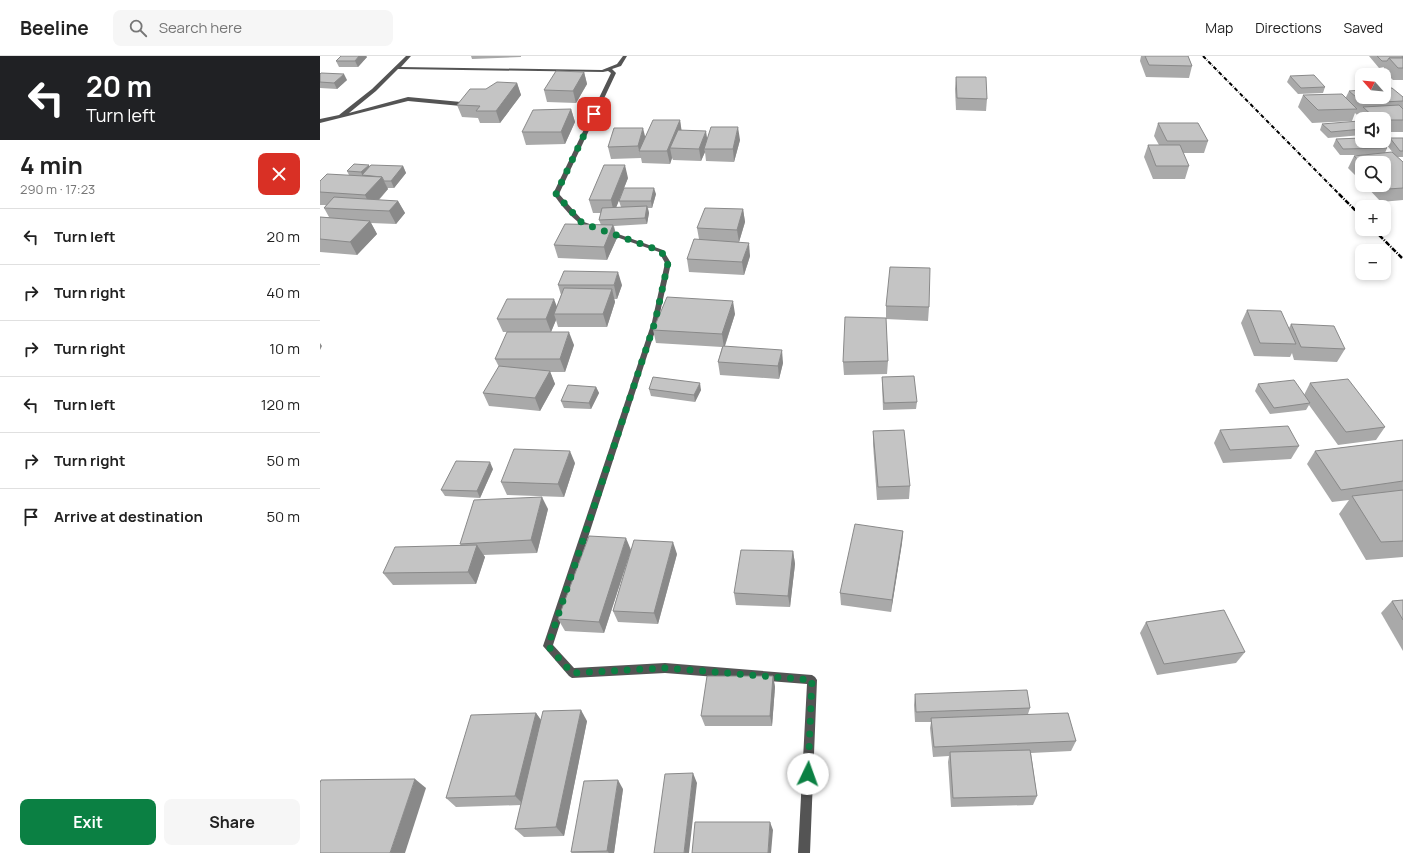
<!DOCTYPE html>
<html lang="en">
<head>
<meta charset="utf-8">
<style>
  :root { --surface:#fff; --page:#f6f6f6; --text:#222; --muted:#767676; --line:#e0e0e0; --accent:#0b8043 }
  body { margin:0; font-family:Manrope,sans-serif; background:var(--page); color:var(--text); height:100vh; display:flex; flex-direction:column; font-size:15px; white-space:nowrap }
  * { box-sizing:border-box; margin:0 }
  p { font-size:13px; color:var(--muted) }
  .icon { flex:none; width:22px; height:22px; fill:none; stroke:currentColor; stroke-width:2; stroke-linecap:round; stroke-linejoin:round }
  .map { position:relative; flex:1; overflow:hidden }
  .drawer { display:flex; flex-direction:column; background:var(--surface); width:320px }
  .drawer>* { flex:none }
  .guide { background:#202124; color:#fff; overflow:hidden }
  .needle { width:26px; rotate:297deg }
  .tools { position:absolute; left:1035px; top:12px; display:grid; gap:8px }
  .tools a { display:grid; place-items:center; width:36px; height:36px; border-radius:8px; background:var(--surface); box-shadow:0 2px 6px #0003; font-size:20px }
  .pin { position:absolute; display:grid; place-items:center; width:34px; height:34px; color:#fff; margin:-17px; border-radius:8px; box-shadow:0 2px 6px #0006 }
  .me { position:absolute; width:44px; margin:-22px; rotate:3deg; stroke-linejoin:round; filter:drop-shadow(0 0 3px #0008) }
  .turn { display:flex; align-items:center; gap:14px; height:84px; padding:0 20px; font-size:18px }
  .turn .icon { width:52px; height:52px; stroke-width:2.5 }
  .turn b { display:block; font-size:28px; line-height:34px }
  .round { display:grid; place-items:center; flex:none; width:42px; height:42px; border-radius:8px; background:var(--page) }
  .summary { display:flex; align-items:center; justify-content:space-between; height:68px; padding:0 20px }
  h1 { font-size:24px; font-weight:700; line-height:30px }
  .cta { display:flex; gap:8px; margin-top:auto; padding:8px 20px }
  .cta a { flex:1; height:46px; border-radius:8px; background:var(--accent); color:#fff; font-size:16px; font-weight:700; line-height:46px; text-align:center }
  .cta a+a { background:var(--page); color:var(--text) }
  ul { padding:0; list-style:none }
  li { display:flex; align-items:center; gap:12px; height:56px; padding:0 20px; border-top:1px solid var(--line) }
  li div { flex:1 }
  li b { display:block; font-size:15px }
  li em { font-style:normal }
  header { display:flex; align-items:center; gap:24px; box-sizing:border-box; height:56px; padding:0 20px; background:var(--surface); border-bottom:1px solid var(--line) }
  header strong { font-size:19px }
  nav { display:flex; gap:22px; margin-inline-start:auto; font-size:14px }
  .search { width:280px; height:36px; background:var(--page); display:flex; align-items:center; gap:10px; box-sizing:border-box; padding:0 14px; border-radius:8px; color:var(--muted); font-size:15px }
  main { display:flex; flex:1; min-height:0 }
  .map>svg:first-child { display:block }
</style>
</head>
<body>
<header>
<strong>Beeline</strong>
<div class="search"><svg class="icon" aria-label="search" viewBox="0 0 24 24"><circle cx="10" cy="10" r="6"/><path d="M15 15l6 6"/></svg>Search here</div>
<nav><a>Map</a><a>Directions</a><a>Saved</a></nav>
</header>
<main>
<section class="drawer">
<div class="guide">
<div class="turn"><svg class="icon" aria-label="left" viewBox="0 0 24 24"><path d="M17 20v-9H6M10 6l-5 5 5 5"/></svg><div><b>20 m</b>Turn left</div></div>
</div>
<div class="summary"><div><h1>4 min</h1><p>290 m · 17:23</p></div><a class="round" style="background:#d93025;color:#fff"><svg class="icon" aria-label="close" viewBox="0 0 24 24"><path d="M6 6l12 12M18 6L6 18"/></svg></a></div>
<ul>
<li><svg class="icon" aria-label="left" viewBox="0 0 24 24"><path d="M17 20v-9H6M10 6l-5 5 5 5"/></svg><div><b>Turn left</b></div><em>20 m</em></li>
<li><svg class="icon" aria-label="right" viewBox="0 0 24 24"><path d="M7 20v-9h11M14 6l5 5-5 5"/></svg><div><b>Turn right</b></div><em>40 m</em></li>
<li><svg class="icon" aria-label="right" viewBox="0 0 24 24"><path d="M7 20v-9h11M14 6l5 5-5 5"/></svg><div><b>Turn right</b></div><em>10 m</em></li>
<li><svg class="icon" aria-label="left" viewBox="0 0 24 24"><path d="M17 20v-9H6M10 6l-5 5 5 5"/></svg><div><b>Turn left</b></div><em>120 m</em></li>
<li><svg class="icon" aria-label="right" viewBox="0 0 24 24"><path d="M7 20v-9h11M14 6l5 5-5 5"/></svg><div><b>Turn right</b></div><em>50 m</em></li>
<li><svg class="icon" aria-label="arrive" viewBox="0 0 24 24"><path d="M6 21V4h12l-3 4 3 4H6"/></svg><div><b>Arrive at destination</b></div><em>50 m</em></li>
</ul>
<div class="cta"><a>Exit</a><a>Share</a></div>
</section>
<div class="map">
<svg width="1083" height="797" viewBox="0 0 1083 797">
  <rect width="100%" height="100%" fill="#fff"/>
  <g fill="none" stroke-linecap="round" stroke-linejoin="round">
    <g fill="#545454" fill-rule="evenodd">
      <path d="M 86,0 L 91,0 L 81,11 L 282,14 L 297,8 L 303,0 L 307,0 L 301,10 L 292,13 L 296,17 L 239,138 L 264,166 L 278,171 L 278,173 C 260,175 243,151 233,138 L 291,17 L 288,15 L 283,16 L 78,13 L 56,35 L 29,57 L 88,41 L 141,46 L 144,48 L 141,50 L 88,45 L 0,67 L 0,63 L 19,59 L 52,33 Z"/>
      <path d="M 287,174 L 343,194 L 351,207 L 338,266 L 233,589 L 254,612 L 345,607 L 492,619 L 495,621 L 497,624 L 490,797 L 478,797 L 487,628 L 345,617 L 252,622 L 249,620 L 223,590 L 332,266 L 345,207 L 339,196 L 285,177 L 284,176 Z"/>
    </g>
    <path stroke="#000" stroke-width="2" stroke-dasharray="4 1.5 0.5 1.5" stroke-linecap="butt" d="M 883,0 L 1020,139"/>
    <g stroke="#000" stroke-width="2.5" stroke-dasharray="5 1.5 1 1.5" stroke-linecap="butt">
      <path d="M 1019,138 L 1042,161"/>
      <path d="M 1053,173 L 1083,203"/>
    </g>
  </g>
  <g fill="#a9a9a9" fill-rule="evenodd">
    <path d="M 21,0 L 46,0 L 47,1 L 38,11 L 19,11 L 16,5 Z"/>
    <path d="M 151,0 L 201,0 L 201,1 L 152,3 Z"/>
    <path d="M 821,0 L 868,0 L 872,10 L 869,22 L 826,21 L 820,5 Z"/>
    <path d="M 1049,0 L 1083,0 L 1083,24 L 1073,24 L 1063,14 L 1064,11 L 1059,12 Z"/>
    <path d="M 264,16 L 267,28 L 256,47 L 227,46 L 224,34 Z"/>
    <path d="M 0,18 L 27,24 L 17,33 L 0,32 Z"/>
    <path d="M 970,20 L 1005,31 L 1003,37 L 978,38 L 967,26 Z"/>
    <path d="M 636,21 L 667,43 L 666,55 L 636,54 L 635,33 Z"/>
    <path d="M 197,27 L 201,39 L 180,67 L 160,67 L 158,62 L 142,61 L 137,49 Z"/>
    <path d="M 1029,35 L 1083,41 L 1083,76 L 1064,76 L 1064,63 L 1042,63 L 1042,79 L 1008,82 L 1000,74 L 1002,68 L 1041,67 L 1037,63 L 1039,60 L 1038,60 L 1035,57 L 1032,65 L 992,67 L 978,51 L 983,39 L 1026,41 Z"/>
    <path d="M 251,53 L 255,66 L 245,88 L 206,89 L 202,76 Z"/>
    <path d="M 360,64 L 361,74 L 387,84 L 420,84 L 414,106 L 386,105 L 385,96 L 381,105 L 353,104 L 352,102 L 350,108 L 322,107 L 321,102 L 291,103 L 288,91 L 325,81 Z"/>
    <path d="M 838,67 L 888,85 L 884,97 L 863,97 L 869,110 L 865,123 L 833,123 L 824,101 L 828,89 L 839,89 L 834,80 Z"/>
    <path d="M 1070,82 L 1083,82 L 1083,101 L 1077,101 L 1083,106 L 1083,144 L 1061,146 L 1045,129 L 1064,129 L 1042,107 L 1042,126 L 1028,112 L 1034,100 L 1042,99 L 1020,99 L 1013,90 L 1016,83 L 1067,92 L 1065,97 L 1074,98 L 1066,88 Z"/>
    <path d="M 83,110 L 86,117 L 74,132 L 67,132 L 68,133 L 59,144 L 78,145 L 85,157 L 76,168 L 51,167 L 57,178 L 37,199 L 0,196 L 0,161 L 9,161 L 4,152 L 6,149 L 0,149 L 0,125 L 29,119 L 27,115 L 49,111 Z"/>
    <path d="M 308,122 L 304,132 L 336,138 L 332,152 L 328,152 L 329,157 L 327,168 L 294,170 L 297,182 L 287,204 L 238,202 L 234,189 L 281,169 L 279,164 L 281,157 L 273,157 L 269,144 ZM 303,133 L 299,145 L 301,151 L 296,151 Z"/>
    <path d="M 423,153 L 425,166 L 419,186 L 430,200 L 424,219 L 369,216 L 367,203 L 379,183 L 377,172 Z"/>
    <path d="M 238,229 L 302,229 L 297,243 L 294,243 L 295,246 L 287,271 L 238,271 L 236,264 L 231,276 L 254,289 L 245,316 L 230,316 L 235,328 L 220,355 L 169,350 L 163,337 L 179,311 L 175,303 L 230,276 L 183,276 L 177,263 L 237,250 L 241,239 Z"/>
    <path d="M 566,250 L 609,251 L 608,265 L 566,263 L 568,305 L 567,318 L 524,319 L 523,306 L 566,262 Z"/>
    <path d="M 927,254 L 969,272 L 971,268 L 1025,293 L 1017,306 L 974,304 L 972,297 L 970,301 L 934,300 L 921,267 Z"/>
    <path d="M 415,258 L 405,290 L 463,307 L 459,323 L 400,319 L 398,306 L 402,291 L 336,287 L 333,274 Z"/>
    <path d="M 562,321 L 597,346 L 596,353 L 563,354 L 562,328 Z"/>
    <path d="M 990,327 L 1065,371 L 1056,384 L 1018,389 L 989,349 L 986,354 L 950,358 L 935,335 L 938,328 L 984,339 Z"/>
    <path d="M 276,331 L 279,337 L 271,353 L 244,352 L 241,345 Z"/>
    <path d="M 329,333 L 381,334 L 375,346 L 331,340 Z"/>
    <path d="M 900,374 L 979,390 L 971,403 L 903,407 L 894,387 Z"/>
    <path d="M 553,375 L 590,430 L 589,443 L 557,444 L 553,388 Z"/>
    <path d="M 1083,384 L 1083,501 L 1046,504 L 1019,458 L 1029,444 L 1012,446 L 987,408 L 995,395 Z"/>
    <path d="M 255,407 L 244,441 L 187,439 L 181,426 Z"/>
    <path d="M 173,413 L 160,442 L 125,440 L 121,434 Z"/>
    <path d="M 228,453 L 217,497 L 163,499 L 165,501 L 156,528 L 73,529 L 63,517 L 141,489 L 140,488 Z"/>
    <path d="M 583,475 L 582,487 L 571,556 L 521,549 L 520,537 Z"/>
    <path d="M 311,494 L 284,577 L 245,575 L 238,563 Z"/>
    <path d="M 473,495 L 475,508 L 470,551 L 416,549 L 414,537 Z"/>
    <path d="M 357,498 L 338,568 L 298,566 L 293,555 Z"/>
    <path d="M 1083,544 L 1083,595 L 1061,557 L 1072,545 Z"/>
    <path d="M 826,566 L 925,596 L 916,607 L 837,619 L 820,577 Z"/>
    <path d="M 453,620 L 455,631 L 452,670 L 385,670 L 381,660 Z"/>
    <path d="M 595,638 L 710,652 L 708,658 L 756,685 L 751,695 L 711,697 L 717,740 L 713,749 L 631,751 L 628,706 L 629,700 L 613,701 L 610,672 L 611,666 L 595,666 L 594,649 Z"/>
    <path d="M 216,657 L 221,664 L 267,665 L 244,780 L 204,781 L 195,773 L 201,749 L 136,751 L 126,742 Z"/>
    <path d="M 303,733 L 294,797 L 252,797 L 251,796 Z"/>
  </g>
  <g fill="#898989">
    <path d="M 39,0 L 46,0 L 47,1 L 38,11 L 35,5 Z"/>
    <path d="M 264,16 L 267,28 L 256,47 L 253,35 Z"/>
    <path d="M 24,18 L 27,24 L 17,33 L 14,27 Z"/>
    <path d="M 197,27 L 201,39 L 180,67 L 176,55 Z"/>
    <path d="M 251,53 L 255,66 L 245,88 L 241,76 Z"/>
    <path d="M 360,64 L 362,77 L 350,92 L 352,102 L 350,108 L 347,95 Z"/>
    <path d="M 418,71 L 420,84 L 414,106 L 413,93 Z"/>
    <path d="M 323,72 L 326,84 L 319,95 L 321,103 L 318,90 Z"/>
    <path d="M 386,75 L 388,88 L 384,93 L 385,96 L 381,105 L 379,93 Z"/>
    <path d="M 49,109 L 52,115 L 44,123 L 41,116 Z"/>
    <path d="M 305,109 L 308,122 L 294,157 L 291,144 Z"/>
    <path d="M 83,110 L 86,117 L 74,132 L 71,125 Z"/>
    <path d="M 62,121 L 68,133 L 51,152 L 45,139 Z"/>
    <path d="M 334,132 L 336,138 L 332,152 L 331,145 Z"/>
    <path d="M 78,145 L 85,157 L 76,168 L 69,155 Z"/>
    <path d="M 327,150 L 329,157 L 327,168 L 325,162 Z"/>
    <path d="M 423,153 L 425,166 L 419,186 L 417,174 Z"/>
    <path d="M 50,165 L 57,178 L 37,199 L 30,186 Z"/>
    <path d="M 293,169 L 297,182 L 287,204 L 284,191 Z"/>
    <path d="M 429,187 L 430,200 L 424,219 L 422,206 Z"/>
    <path d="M 298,216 L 302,229 L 297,243 L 294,229 Z"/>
    <path d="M 292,233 L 295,246 L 287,271 L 283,258 Z"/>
    <path d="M 234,243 L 239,256 L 234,258 L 236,264 L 231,276 L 226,263 Z"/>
    <path d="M 413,245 L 415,258 L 404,292 L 402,278 Z"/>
    <path d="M 249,276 L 254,289 L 245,316 L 240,303 Z"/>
    <path d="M 0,287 L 2,290 L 0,294 Z"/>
    <path d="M 462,294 L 463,307 L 459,323 L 458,310 Z"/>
    <path d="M 230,315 L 235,328 L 220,355 L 215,342 Z"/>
    <path d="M 380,327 L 381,334 L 375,346 L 374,339 Z"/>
    <path d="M 276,331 L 279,337 L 271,353 L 269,347 Z"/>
    <path d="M 250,395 L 255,407 L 244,441 L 238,428 Z"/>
    <path d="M 170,406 L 173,413 L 160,442 L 157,435 Z"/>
    <path d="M 222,441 L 228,453 L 217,497 L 211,484 Z"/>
    <path d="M 583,475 L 582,487 L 571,556 L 572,544 Z"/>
    <path d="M 306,482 L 311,494 L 284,577 L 279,566 Z"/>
    <path d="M 353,486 L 357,498 L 338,568 L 334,557 Z"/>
    <path d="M 157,489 L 165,501 L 156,528 L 148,516 Z"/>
    <path d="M 473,495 L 475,508 L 470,551 L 468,540 Z"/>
    <path d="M 453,620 L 455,631 L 452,670 L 450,660 Z"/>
    <path d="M 261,654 L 267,665 L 244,780 L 236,771 Z"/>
    <path d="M 216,657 L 223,667 L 204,749 L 195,740 Z"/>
    <path d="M 373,717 L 377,727 L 369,797 L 364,797 Z"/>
    <path d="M 95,723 L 106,732 L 85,797 L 70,797 Z"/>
    <path d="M 298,724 L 303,733 L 294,797 L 289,797 L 287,795 Z"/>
    <path d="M 450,766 L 453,774 L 451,797 L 448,797 Z"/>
  </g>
  <g fill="#c4c4c4" stroke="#898989">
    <path d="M 21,0 L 39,0 L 35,5 L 16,5 Z"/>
    <path d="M 825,0 L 868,0 L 872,10 L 829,9 Z"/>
    <path d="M 1057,0 L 1082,0 L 1083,2 L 1069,2 L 1067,5 L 1062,5 Z"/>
    <path d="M 1069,2 L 1083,2 L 1083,12 L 1078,12 Z"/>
    <path d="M 236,15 L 264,16 L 253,35 L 224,34 Z"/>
    <path d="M 1,17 L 24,18 L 14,27 L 0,26 L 0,18 Z"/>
    <path d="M 994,19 L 1005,31 L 981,32 L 970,20 Z"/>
    <path d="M 636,21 L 666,21 L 667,43 L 637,42 Z"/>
    <path d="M 177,26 L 197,27 L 176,55 L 156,55 L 160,50 L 137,49 L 150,33 L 166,33 Z"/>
    <path d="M 1064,32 L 1072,32 L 1083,41 L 1083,45 L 1043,47 L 1029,35 L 1042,34 L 1042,41 L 1064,41 Z"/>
    <path d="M 1022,38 L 1037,53 L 998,54 L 983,39 Z"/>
    <path d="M 1079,49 L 1083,53 L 1083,64 L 1064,64 L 1064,63 L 1056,63 L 1043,51 Z"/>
    <path d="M 251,53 L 241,76 L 202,76 L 213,54 Z"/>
    <path d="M 333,64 L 360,64 L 347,95 L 319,95 Z"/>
    <path d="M 1039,65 L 1042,68 L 1042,73 L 1011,76 L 1002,68 Z"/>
    <path d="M 838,67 L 878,67 L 888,85 L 847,85 Z"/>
    <path d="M 391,71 L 418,71 L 413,93 L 384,93 Z"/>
    <path d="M 294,72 L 323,72 L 318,90 L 288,91 Z"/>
    <path d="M 358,74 L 386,75 L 379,93 L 350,92 Z"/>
    <path d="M 1042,82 L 1042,85 L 1061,85 L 1067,92 L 1023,93 L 1016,83 Z"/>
    <path d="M 1070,82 L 1083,82 L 1083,95 L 1080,95 Z"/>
    <path d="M 828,89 L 860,89 L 869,110 L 836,110 Z"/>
    <path d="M 1072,96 L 1083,106 L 1083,132 L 1068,133 L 1064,129 L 1064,107 L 1042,107 L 1034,100 Z"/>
    <path d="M 34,108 L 49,109 L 41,116 L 27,115 Z"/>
    <path d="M 51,109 L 83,110 L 71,125 L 64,125 L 62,121 L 42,119 Z"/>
    <path d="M 284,109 L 305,109 L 291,144 L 269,144 Z"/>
    <path d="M 7,118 L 62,121 L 45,139 L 0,136 L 0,125 Z"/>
    <path d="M 304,132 L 334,132 L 331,145 L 299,145 Z"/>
    <path d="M 14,141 L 78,145 L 69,155 L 4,152 Z"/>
    <path d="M 327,150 L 325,162 L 279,164 L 282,152 Z"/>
    <path d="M 385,152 L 423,153 L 417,174 L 377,172 Z"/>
    <path d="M 0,161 L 50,165 L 30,186 L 0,183 Z"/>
    <path d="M 245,168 L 293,169 L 284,191 L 234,189 Z"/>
    <path d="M 374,183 L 429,187 L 422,206 L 367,203 Z"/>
    <path d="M 570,211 L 610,212 L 609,251 L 566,250 Z"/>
    <path d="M 244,215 L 298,216 L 294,229 L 238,229 Z"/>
    <path d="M 244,232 L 292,233 L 283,258 L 234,258 Z"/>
    <path d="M 347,241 L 413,245 L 402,278 L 333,274 Z"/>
    <path d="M 187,243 L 234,243 L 226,263 L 177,263 Z"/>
    <path d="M 927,254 L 961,255 L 976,288 L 940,287 Z"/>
    <path d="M 525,261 L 566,262 L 568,305 L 523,306 Z"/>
    <path d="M 971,268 L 1014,270 L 1025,293 L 981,291 Z"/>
    <path d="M 187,276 L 249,276 L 240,303 L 175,303 Z"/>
    <path d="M 403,290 L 462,294 L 458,310 L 398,306 Z"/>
    <path d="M 179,310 L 230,315 L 215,342 L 163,337 Z"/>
    <path d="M 594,320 L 597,346 L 564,347 L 562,321 Z"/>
    <path d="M 333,321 L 380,327 L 374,339 L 329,333 Z"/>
    <path d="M 1028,323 L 1065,371 L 1026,376 L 990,327 Z"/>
    <path d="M 974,324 L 990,347 L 954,352 L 938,328 Z"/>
    <path d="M 248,329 L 276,331 L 269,347 L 241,345 Z"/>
    <path d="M 968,370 L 979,390 L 910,394 L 900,374 Z"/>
    <path d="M 584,374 L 590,430 L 558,431 L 553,375 Z"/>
    <path d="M 1083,384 L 1083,425 L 1021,434 L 995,395 Z"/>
    <path d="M 194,393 L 250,395 L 238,428 L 181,426 Z"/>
    <path d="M 136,405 L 170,406 L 157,435 L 121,434 Z"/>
    <path d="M 1083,434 L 1083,485 L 1061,486 L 1032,440 Z"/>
    <path d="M 222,441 L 211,484 L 140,488 L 154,444 Z"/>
    <path d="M 535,468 L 583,475 L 572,544 L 520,537 Z"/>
    <path d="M 269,480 L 306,482 L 279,566 L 238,563 Z"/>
    <path d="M 314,484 L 353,486 L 334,557 L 293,555 Z"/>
    <path d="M 157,489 L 148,516 L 63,517 L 75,491 Z"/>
    <path d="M 421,494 L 473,495 L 468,540 L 414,537 Z"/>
    <path d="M 1083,544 L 1083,564 L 1072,545 Z"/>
    <path d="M 904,554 L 925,596 L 844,608 L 826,566 Z"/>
    <path d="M 387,620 L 453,620 L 450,660 L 381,660 Z"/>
    <path d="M 707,634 L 710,652 L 596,656 L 595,638 Z"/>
    <path d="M 261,654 L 236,771 L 195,773 L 223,655 Z"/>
    <path d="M 216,657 L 195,740 L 126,742 L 151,659 Z"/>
    <path d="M 748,657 L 756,685 L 614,691 L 611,662 Z"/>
    <path d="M 710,694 L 717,740 L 633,742 L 630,696 Z"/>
    <path d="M 373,717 L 364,797 L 334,797 L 345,718 Z"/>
    <path d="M 95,723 L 70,797 L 0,797 L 0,727 L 1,724 Z"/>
    <path d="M 298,724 L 287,795 L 251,796 L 264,725 Z"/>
    <path d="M 375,766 L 450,766 L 448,797 L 372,797 Z"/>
  </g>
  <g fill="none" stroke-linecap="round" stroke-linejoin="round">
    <path stroke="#0b8043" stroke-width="7" stroke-dasharray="0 12.6" d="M 274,58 L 236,138 L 262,167 L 341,195 L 348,207 L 335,266 L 228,590 L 252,617 L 345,612 L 492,624 L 488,718"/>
  </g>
</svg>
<div class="tools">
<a><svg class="needle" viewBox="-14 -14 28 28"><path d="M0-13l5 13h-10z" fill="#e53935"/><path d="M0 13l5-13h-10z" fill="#767676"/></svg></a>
<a><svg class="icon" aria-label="sound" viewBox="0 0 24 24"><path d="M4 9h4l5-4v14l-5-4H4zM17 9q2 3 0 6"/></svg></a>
<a><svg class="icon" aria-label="search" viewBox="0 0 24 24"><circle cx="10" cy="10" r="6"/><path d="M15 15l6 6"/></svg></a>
<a>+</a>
<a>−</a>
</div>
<div class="pin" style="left:274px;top:58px;background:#d93025"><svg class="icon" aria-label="arrive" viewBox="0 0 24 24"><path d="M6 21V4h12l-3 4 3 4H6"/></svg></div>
<svg class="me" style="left:488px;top:718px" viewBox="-20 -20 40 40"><circle r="19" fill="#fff"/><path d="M0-13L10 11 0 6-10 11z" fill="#0b8043"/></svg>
</div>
</main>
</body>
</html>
